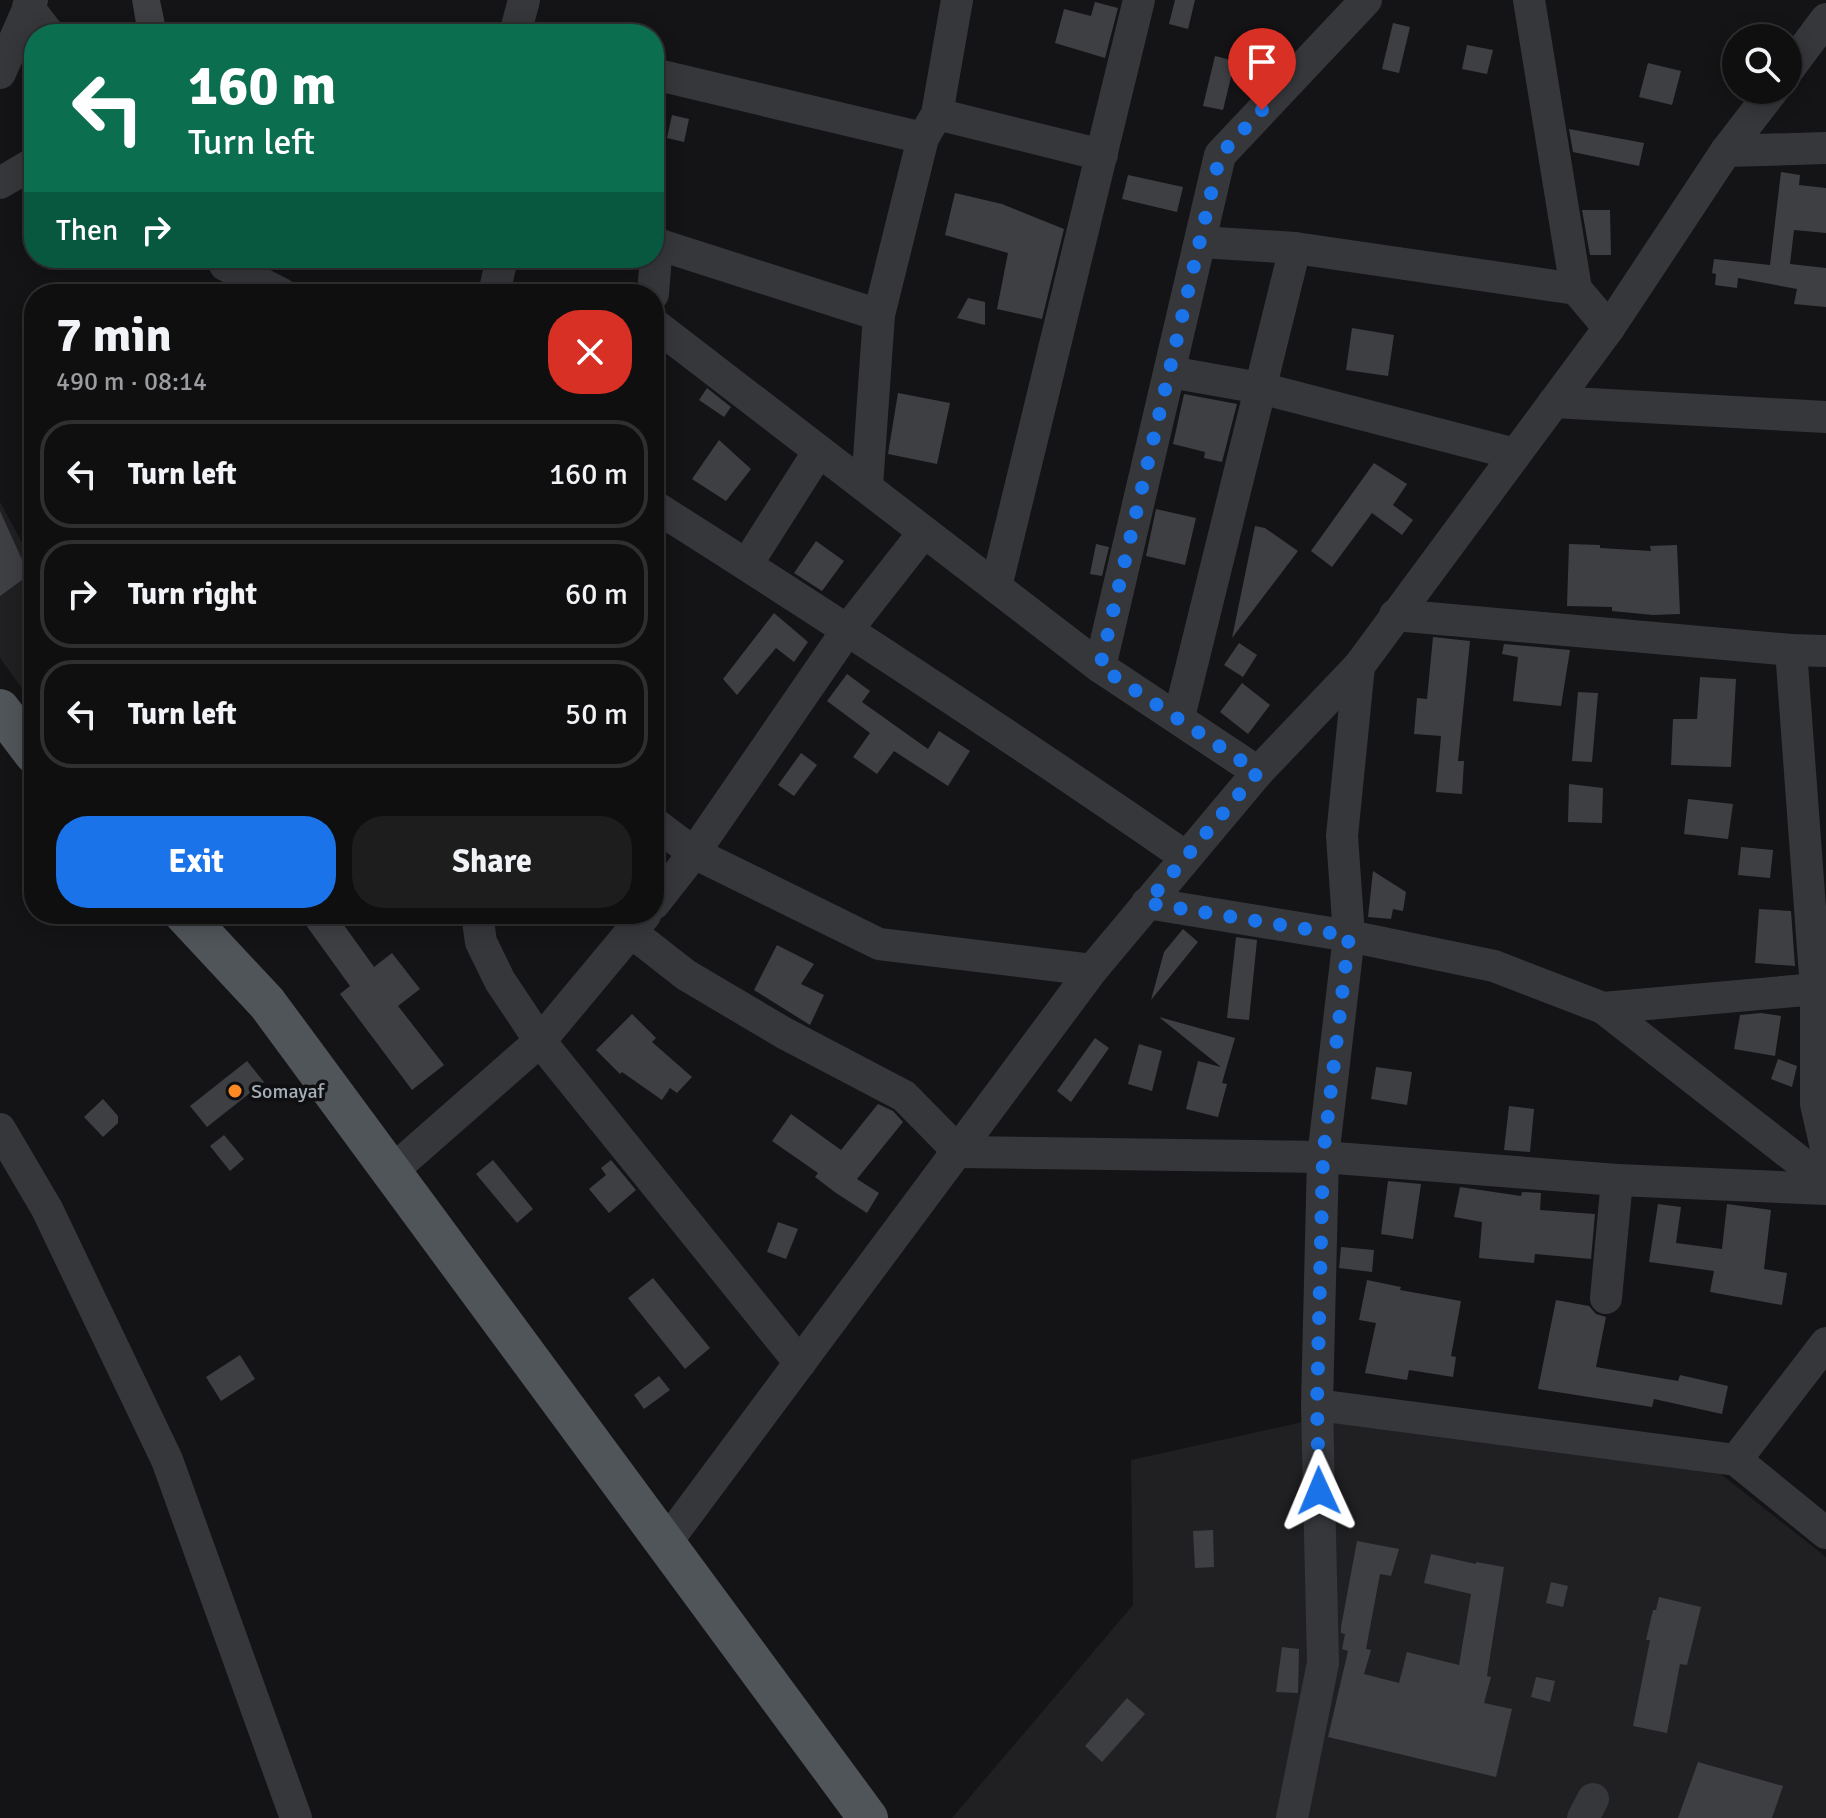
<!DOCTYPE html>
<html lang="en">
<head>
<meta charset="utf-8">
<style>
  :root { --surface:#0f0f10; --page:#1d1d1e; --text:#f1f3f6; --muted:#9b9c9f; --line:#2f2f30; --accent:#1a73e8 }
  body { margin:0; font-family:Signika,sans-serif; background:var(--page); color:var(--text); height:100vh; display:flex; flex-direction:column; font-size:30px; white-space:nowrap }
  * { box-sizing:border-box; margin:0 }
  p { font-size:26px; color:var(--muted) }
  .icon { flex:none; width:44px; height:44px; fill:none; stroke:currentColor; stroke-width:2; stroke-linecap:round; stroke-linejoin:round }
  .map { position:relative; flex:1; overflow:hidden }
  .drawer { position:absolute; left:24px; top:284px; width:640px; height:640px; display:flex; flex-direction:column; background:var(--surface); border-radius:32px; box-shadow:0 4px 20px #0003,0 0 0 2px var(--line) }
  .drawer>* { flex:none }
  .top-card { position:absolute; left:24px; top:24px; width:640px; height:244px; border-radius:32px; box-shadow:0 4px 20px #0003,0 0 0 2px var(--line); background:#0b6e4f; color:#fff; overflow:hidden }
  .controls { position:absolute; left:1722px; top:24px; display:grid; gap:16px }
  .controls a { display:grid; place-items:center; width:80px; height:80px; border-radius:50%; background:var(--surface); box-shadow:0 4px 20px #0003,0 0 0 2px var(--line); font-size:40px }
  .pin { position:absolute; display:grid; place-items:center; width:68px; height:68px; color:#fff; margin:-82px -34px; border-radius:50% 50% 50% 0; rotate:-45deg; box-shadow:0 0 8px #0007 }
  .pin .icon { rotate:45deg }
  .me { position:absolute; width:88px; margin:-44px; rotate:359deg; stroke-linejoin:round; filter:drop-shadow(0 0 6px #0008) }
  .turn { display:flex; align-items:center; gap:28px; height:168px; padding:0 32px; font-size:36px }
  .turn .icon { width:104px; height:104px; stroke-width:2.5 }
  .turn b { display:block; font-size:56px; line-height:68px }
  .then { display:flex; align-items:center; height:76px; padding:0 32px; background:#0003; gap:16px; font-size:30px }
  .round { display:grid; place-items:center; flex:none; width:84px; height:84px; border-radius:32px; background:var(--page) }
  .overview { display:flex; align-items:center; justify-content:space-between; height:136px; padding:0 32px }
  h1 { font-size:48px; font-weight:700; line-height:60px }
  .cta { display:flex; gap:16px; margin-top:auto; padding:16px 32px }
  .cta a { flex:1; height:92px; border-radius:32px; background:var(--accent); color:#fff; font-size:32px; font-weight:700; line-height:92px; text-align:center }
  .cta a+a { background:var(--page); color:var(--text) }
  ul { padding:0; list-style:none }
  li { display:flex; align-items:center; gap:24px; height:108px; margin:0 16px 12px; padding:0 16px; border:4px solid var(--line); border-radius:32px }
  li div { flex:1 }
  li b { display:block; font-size:30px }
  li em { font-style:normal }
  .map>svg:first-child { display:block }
</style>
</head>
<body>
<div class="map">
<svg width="1826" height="1818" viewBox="0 0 1826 1818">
  <rect width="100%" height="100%" fill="#141416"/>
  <g fill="#202023">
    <path d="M 0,502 L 34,565 L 34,705 L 0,658 Z"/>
    <path d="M 1312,1420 L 1708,1464 L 1826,1557 L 1826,1818 L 952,1818 L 1133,1605 L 1131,1460 Z"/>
  </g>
  <g fill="#3e3f43">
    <path d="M 132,0 L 160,0 L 165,24 L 137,29 Z"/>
    <path d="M 1175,0 L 1195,0 L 1188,29 L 1169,24 Z"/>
    <path d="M 1095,2 L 1118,8 L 1105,58 L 1055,43 L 1064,9 L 1091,16 Z"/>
    <path d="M 1393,23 L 1410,27 L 1399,73 L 1382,69 Z"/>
    <path d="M 1467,45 L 1493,50 L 1487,74 L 1462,69 Z"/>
    <path d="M 1215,56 L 1235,61 L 1223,110 L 1203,106 Z"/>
    <path d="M 1648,63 L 1681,71 L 1672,105 L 1639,97 Z"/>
    <path d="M 672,115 L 689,119 L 684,142 L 667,138 Z"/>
    <path d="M 1569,129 L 1644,143 L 1639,166 L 1573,152 Z"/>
    <path d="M 1781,172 L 1800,175 L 1799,185 L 1826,188 L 1826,233 L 1794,230 L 1790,264 L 1826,268 L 1826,307 L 1794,304 L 1797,289 L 1738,278 L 1737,288 L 1715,285 L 1716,274 L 1712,273 L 1714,259 L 1770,265 Z"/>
    <path d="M 1128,175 L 1183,187 L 1177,212 L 1122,199 Z"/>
    <path d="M 955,193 L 1002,204 L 1064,229 L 1042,319 L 997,309 L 1008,253 L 945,235 Z"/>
    <path d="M 1582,210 L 1610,210 L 1611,255 L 1590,255 Z"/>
    <path d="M 968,298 L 985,302 L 985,325 L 957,318 Z"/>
    <path d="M 1352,328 L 1394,335 L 1388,376 L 1346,370 Z"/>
    <path d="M 707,388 L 731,407 L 724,417 L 699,400 Z"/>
    <path d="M 898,393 L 950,403 L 937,464 L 888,454 Z"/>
    <path d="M 1184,394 L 1237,404 L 1222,462 L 1204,458 L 1205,452 L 1173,444 Z"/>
    <path d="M 719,440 L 751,469 L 726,501 L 692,479 Z"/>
    <path d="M 1374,463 L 1407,484 L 1393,505 L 1413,520 L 1402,535 L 1372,513 L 1332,567 L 1311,551 Z"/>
    <path d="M 1156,509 L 1196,518 L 1185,565 L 1146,556 Z"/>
    <path d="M 0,511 L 29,575 L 0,596 Z"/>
    <path d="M 1255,526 L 1265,528 L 1298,551 L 1232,638 Z"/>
    <path d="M 816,541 L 844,561 L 822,591 L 794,573 Z"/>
    <path d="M 1096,544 L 1109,547 L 1102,576 L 1090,574 Z"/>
    <path d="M 1569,544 L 1600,545 L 1600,548 L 1651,551 L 1650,546 L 1677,545 L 1680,614 L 1653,615 L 1612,611 L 1612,607 L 1567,606 Z"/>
    <path d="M 774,613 L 808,642 L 794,662 L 776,648 L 737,695 L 723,679 Z"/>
    <path d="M 1433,637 L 1470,641 L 1458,761 L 1464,761 L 1462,794 L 1436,792 L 1441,736 L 1414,734 L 1417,698 L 1427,699 Z"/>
    <path d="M 1239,643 L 1257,655 L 1243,677 L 1224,665 Z"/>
    <path d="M 1504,644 L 1570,650 L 1561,706 L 1513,701 L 1518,657 L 1502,654 Z"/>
    <path d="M 847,674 L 870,691 L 862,702 L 928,749 L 939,731 L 970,751 L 948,786 L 894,751 L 877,774 L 853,757 L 870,733 L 827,701 Z"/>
    <path d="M 1700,677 L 1736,679 L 1731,767 L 1671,765 L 1673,719 L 1697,719 Z"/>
    <path d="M 1242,683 L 1270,705 L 1248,734 L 1220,712 Z"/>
    <path d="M 1578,692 L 1598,693 L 1592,762 L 1572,761 Z"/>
    <path d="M 801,753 L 817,765 L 794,796 L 778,785 Z"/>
    <path d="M 1569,784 L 1603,788 L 1602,823 L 1568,822 Z"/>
    <path d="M 1688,799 L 1733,804 L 1728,839 L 1684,834 Z"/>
    <path d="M 1741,847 L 1773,850 L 1770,878 L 1738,875 Z"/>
    <path d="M 1373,871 L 1406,892 L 1403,911 L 1393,909 L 1391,919 L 1368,917 Z"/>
    <path d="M 1759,909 L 1791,911 L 1795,966 L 1755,963 Z"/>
    <path d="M 298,914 L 336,914 L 374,967 L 392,953 L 420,989 L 398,1006 L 444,1065 L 412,1090 L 340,994 L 350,986 Z"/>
    <path d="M 1183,929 L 1198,942 L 1151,1000 L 1164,952 Z"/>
    <path d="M 1236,937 L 1257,940 L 1249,1020 L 1227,1018 Z"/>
    <path d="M 777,945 L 814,964 L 801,984 L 824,995 L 810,1025 L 754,990 Z"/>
    <path d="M 1761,1013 L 1781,1016 L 1775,1056 L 1734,1049 L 1740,1015 Z"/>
    <path d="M 632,1014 L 656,1038 L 652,1042 L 692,1077 L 677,1093 L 670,1088 L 662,1100 L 622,1072 L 620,1074 L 596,1050 Z"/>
    <path d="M 1159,1017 L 1235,1038 L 1222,1083 L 1227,1084 L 1218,1117 L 1186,1109 L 1198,1061 L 1221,1067 Z"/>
    <path d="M 1095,1038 L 1109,1048 L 1071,1102 L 1057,1091 Z"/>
    <path d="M 1139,1044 L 1162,1051 L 1152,1091 L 1128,1084 Z"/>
    <path d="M 1778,1059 L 1797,1066 L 1792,1087 L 1771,1079 Z"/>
    <path d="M 247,1061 L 264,1082 L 207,1127 L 190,1106 Z"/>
    <path d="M 1376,1067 L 1412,1072 L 1407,1105 L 1371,1099 Z"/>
    <path d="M 103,1099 L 118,1116 L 118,1123 L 103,1137 L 84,1117 Z"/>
    <path d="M 878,1104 L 893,1111 L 903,1122 L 857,1179 L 879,1193 L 867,1213 L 836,1193 L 815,1177 L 818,1173 L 772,1141 L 791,1114 L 841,1150 Z"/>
    <path d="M 1509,1106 L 1534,1109 L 1530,1152 L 1504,1150 Z"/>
    <path d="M 224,1135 L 244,1159 L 230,1171 L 210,1146 Z"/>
    <path d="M 493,1160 L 533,1209 L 517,1223 L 476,1174 Z"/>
    <path d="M 611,1160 L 636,1190 L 609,1213 L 589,1189 L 606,1175 L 601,1168 Z"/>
    <path d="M 1388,1181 L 1421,1184 L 1413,1239 L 1381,1234 Z"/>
    <path d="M 1460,1187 L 1521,1196 L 1522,1192 L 1541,1193 L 1540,1210 L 1595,1214 L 1591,1259 L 1535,1254 L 1534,1263 L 1479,1258 L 1482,1222 L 1454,1217 Z"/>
    <path d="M 1658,1204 L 1681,1207 L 1676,1243 L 1722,1249 L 1727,1204 L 1771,1210 L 1764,1269 L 1787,1273 L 1782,1305 L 1710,1292 L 1714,1271 L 1649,1262 Z"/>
    <path d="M 778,1222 L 798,1229 L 786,1259 L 767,1252 Z"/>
    <path d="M 1341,1247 L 1374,1250 L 1372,1272 L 1339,1268 Z"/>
    <path d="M 653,1278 L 710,1348 L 685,1369 L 628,1298 Z"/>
    <path d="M 1367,1280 L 1401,1287 L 1400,1290 L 1461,1301 L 1451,1356 L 1456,1357 L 1453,1377 L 1409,1370 L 1407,1380 L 1365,1373 L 1376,1323 L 1359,1320 Z"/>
    <path d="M 1556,1300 L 1589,1306 L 1596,1314 L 1606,1317 L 1596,1367 L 1678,1381 L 1680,1375 L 1728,1386 L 1722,1414 L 1654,1399 L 1652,1407 L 1538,1389 Z"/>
    <path d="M 240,1355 L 255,1379 L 221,1401 L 206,1377 Z"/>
    <path d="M 659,1376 L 670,1390 L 644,1409 L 634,1395 Z"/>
    <path d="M 1213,1530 L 1214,1567 L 1195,1568 L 1193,1531 Z"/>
    <path d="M 1357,1541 L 1399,1549 L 1391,1576 L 1380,1574 L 1366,1649 L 1371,1650 L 1364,1674 L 1399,1683 L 1407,1652 L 1459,1665 L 1471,1594 L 1424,1583 L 1431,1554 L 1476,1564 L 1476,1562 L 1504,1567 L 1487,1676 L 1491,1677 L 1484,1703 L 1512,1709 L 1496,1777 L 1328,1737 L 1348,1651 L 1342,1649 L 1345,1634 L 1341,1633 L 1341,1627 Z"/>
    <path d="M 1551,1582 L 1568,1586 L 1563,1607 L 1546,1603 Z"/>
    <path d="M 1659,1597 L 1701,1607 L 1687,1665 L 1680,1664 L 1667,1733 L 1633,1726 L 1650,1640 L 1646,1640 L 1653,1610 L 1656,1610 Z"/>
    <path d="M 1282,1647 L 1299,1649 L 1298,1693 L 1276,1692 Z"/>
    <path d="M 1536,1677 L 1555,1681 L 1550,1702 L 1531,1697 Z"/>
    <path d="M 1127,1698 L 1145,1714 L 1102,1762 L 1085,1746 Z"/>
    <path d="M 1698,1762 L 1783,1786 L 1772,1818 L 1678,1818 Z"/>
  </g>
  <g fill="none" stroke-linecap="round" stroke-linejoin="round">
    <g stroke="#35373b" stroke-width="32">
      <path d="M 1529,0 L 1576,289 L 1609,328"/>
      <path d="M 28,7 L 49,34"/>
      <path d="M 515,34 L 524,0"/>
      <path d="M 1788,70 L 1826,19"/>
      <path d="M 0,73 L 32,0"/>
      <path d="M 654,74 L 923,138"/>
      <path d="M 937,114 L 1102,155"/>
      <path d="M 1726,151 L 1826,148"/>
      <path d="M 0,183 L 34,163"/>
      <path d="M 1201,242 L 1295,248 L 1576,289"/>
      <path d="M 654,243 L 879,315"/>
      <path d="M 225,265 L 282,294"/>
      <path d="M 494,294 L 502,258"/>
      <path d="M 653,294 L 657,243"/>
      <path d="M 654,324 L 1100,667 L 1258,772"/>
      <path d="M 1170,372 L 1260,388 L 1515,454"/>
      <path d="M 1554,402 L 1826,417"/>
      <path d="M 867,486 L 879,315 L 923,138 L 937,114 L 957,0"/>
      <path d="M 654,506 C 834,620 1011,736 1186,857"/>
      <path d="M 747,564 L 819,451"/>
      <path d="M 996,587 L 1139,0"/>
      <path d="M 1395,615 L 1791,650 L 1826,651"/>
      <path d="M 1791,650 L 1816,989 L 1816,1104 L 1826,1148"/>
      <path d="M 1100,667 L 1220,155 L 1366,0"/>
      <path d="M 1179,717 L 1295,248"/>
      <path d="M 654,823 L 694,853 L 879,944 L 1092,970"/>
      <path d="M 1147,903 L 1349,936 L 1494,966 L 1603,1008 L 1816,989"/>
      <path d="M 654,904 L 694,853 L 848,629 L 924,532"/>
      <path d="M 477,914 L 481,942 L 500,981 L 540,1041 L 800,1363"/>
      <path d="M 631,932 L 686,975 L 784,1033 L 904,1096 L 959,1152 L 1323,1157 L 1617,1180 L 1826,1189"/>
      <path d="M 1603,1008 L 1826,1182"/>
      <path d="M 0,1129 L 47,1209 L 167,1460 L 296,1818"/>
      <path d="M 392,1171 L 540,1041 L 645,915"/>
      <path d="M 1606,1298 L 1617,1180"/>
      <path d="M 1317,1405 L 1736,1460 L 1826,1533"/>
      <path d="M 1736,1460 L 1826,1343"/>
      <path d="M 665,1544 L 1092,970 L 1258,772 L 1359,666 L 1609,328 L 1726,151 L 1773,90"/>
      <path d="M 1292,1818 L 1323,1663 L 1317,1405 L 1323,1157 L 1349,936 L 1342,836 L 1359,666"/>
      <path d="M 1583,1818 L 1593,1799"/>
    </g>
    <g stroke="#50555a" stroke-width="40">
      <path d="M 0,709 L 34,754"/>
      <path d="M 184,914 L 267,1003 L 868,1818"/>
    </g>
  </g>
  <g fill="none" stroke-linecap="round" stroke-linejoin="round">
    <path stroke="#1a73e8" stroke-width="14" stroke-dasharray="0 25.2" d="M 1262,110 L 1220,155 L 1100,667 L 1258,772 L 1147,903 L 1349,936 L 1323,1157 L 1317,1405 L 1319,1491"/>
  </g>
  <circle fill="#fd8925" stroke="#0f0f11" stroke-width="3" cx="235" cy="1091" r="8"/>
  <g text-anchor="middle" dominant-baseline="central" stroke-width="7" stroke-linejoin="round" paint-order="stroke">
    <g font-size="20" fill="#a5aeb7" stroke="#0f0f11" text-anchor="start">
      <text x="251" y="1091">Somayaf</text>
    </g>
  </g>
</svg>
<div class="controls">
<a><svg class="icon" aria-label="search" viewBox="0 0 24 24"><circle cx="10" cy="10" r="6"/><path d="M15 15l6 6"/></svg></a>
</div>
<div class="pin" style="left:1262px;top:110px;background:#d93025"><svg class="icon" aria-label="arrive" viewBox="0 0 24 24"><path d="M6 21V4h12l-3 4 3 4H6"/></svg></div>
<svg class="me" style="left:1319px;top:1491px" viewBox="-20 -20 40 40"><path d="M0-17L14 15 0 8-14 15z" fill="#1a73e8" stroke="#fff" stroke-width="4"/></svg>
<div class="top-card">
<div class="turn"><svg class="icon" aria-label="left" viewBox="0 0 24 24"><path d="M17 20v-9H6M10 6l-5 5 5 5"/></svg><div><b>160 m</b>Turn left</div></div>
<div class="then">Then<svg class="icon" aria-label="right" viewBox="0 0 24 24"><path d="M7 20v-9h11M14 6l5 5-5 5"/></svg></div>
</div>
<section class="drawer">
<div class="overview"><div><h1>7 min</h1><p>490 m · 08:14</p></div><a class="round" style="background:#d93025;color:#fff"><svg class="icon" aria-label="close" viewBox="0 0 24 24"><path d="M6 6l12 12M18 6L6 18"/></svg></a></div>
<ul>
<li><svg class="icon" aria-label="left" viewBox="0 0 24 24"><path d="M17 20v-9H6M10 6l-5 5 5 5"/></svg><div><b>Turn left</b></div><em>160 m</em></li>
<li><svg class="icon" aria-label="right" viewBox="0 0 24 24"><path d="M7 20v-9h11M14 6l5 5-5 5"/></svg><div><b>Turn right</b></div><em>60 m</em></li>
<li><svg class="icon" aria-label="left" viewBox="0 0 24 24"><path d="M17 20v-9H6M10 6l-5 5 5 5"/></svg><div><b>Turn left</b></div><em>50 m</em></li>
</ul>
<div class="cta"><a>Exit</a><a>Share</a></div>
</section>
</div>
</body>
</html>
